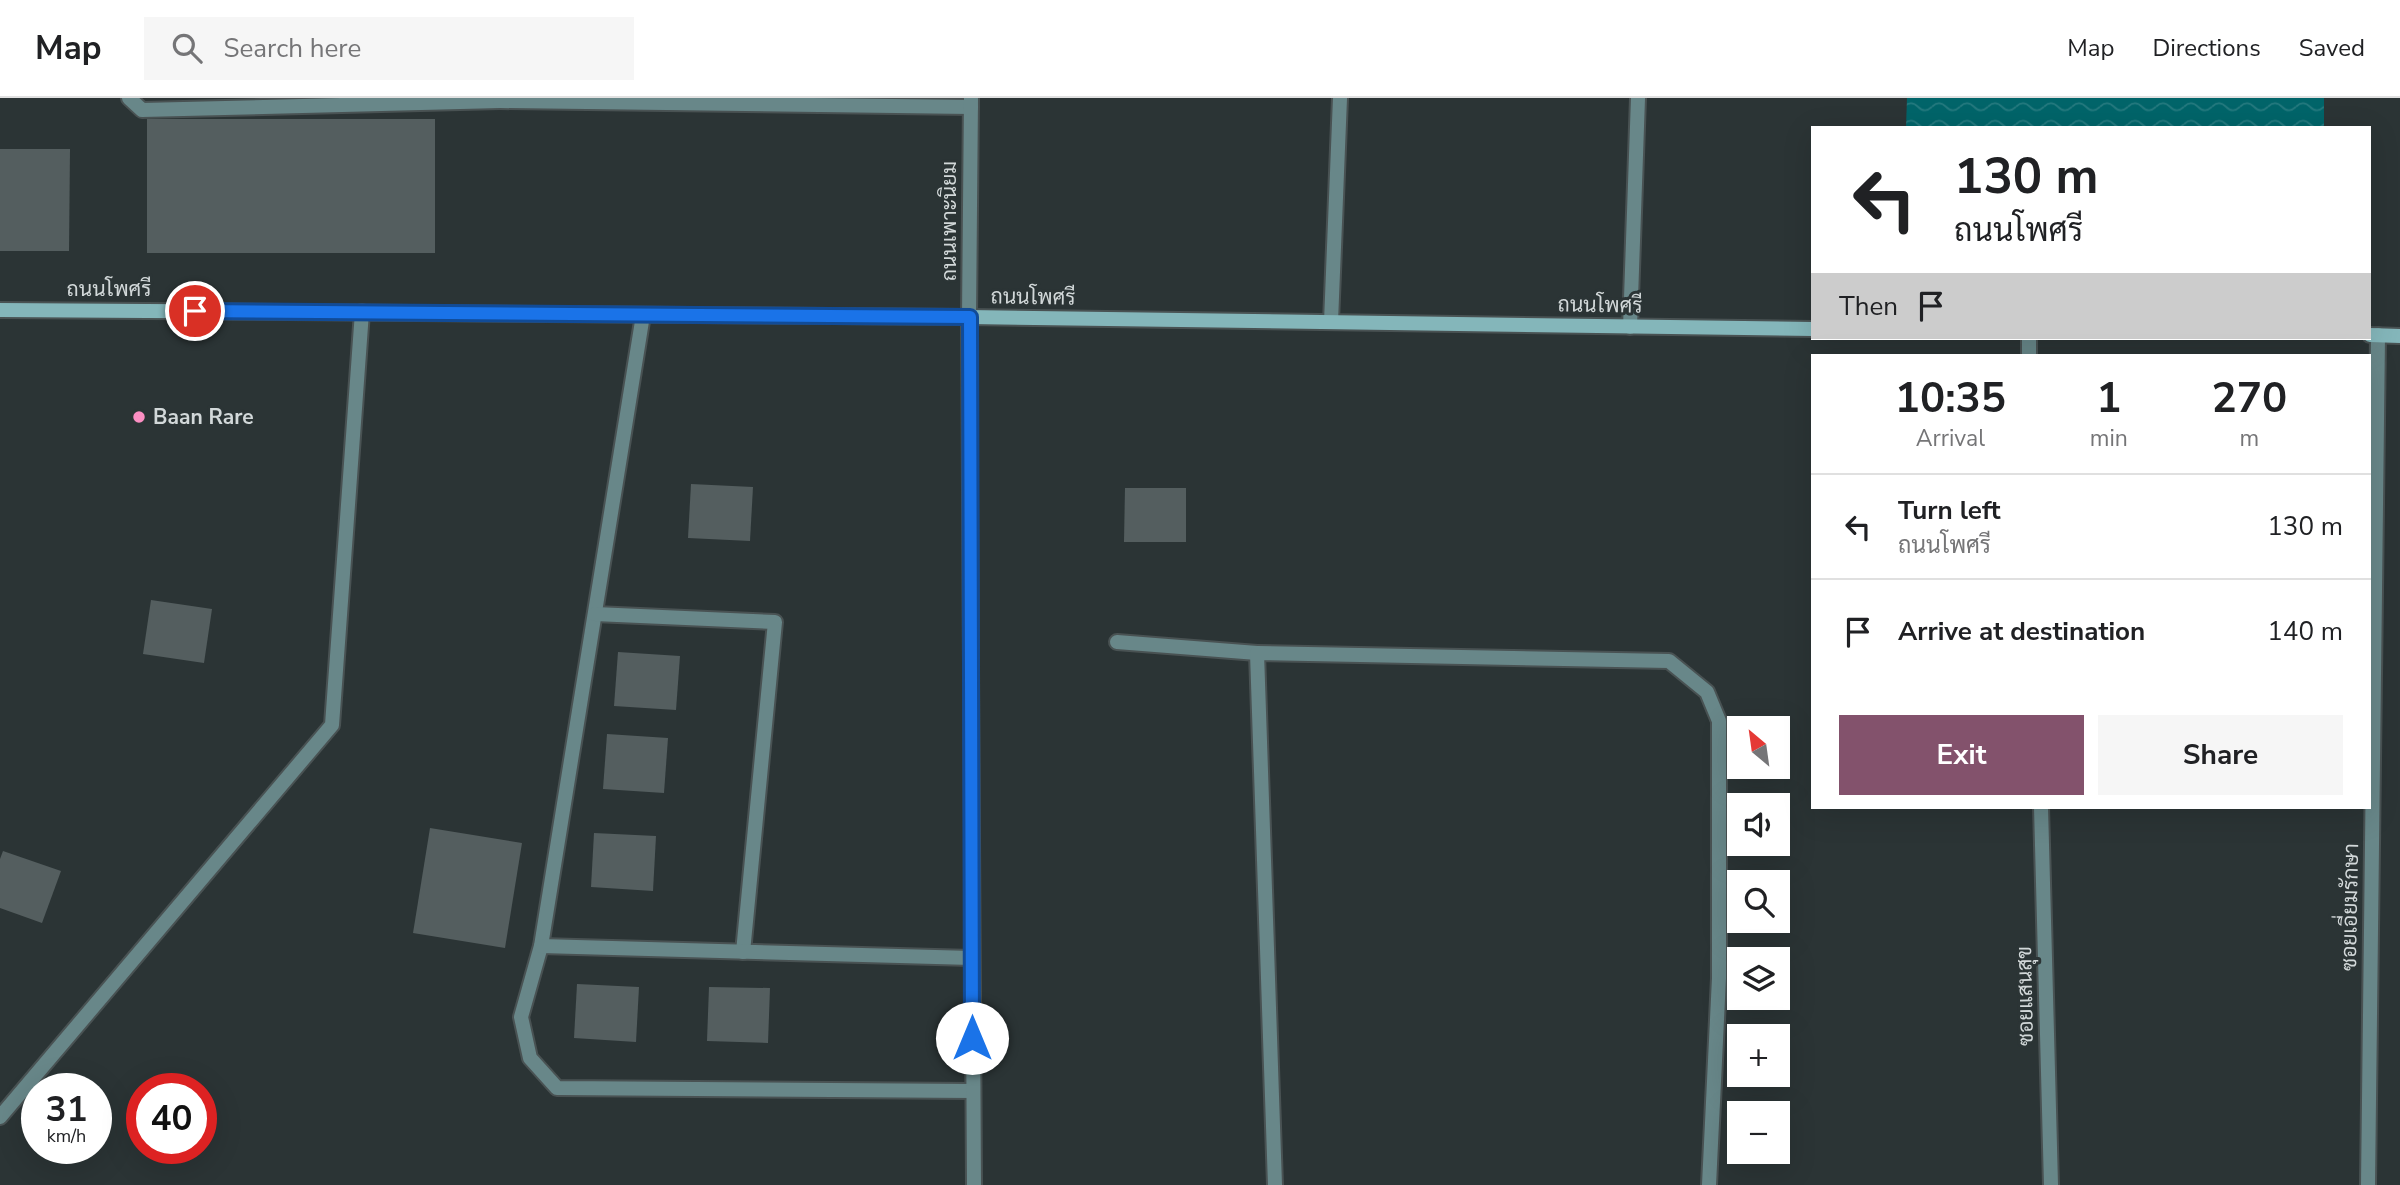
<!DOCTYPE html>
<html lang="en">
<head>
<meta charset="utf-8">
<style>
  :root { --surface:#fff; --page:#f6f6f6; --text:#202124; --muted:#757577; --line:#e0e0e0; --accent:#83526c }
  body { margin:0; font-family:"Nunito Sans",Sarabun,sans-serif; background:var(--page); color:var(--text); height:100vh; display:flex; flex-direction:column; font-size:26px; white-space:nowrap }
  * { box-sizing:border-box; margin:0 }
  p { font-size:23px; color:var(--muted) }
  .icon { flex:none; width:38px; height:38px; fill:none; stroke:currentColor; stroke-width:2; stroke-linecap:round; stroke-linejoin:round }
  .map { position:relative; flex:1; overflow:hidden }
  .drawer { position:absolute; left:1811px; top:256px; width:560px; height:455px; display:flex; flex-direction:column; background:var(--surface); border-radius:0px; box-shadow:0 7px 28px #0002 }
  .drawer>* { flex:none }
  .hud { position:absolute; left:1811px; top:28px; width:560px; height:214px; border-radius:0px; box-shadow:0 7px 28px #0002; background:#fff; color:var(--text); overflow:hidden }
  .needle { width:46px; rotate:331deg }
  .tools { position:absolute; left:1727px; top:618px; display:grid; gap:14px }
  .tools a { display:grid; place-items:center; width:63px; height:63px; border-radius:0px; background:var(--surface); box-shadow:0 7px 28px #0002; font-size:35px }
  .speed { position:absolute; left:21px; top:975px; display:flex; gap:14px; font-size:35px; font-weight:700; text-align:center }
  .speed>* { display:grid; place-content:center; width:91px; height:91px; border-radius:50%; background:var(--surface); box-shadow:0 7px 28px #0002; line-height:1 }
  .speed small { font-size:18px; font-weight:400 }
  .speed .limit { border:10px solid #d22; background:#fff; color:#111 }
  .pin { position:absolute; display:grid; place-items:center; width:60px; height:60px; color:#fff; margin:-30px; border:4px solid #fff; border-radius:50%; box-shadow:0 2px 7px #0007 }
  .me { position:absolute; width:77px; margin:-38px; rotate:0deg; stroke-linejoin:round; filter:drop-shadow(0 0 5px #0008) }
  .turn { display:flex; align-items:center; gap:24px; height:147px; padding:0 28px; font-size:32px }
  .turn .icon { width:91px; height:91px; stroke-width:2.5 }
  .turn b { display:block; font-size:49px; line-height:60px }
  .then { display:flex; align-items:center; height:66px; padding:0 28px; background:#0003; gap:14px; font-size:26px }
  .eta { display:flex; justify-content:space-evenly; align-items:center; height:119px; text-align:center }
  .eta b { font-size:42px; font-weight:700; line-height:49px }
  .cta { display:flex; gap:14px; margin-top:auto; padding:14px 28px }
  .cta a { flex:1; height:80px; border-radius:0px; background:var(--accent); color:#fff; font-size:28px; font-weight:700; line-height:80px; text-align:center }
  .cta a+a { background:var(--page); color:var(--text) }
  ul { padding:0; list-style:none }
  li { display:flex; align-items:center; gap:21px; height:105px; padding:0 28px; border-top:2px solid var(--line) }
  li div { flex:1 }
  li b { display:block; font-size:26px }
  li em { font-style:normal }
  header { display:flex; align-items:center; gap:42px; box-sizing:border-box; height:98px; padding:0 35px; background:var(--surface); border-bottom:2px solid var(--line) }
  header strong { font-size:33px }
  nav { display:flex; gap:38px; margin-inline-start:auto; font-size:24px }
  .search { width:490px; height:63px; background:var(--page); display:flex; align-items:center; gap:18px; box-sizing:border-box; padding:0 24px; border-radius:0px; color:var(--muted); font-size:26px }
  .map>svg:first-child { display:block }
</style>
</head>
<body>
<header>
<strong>Map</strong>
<div class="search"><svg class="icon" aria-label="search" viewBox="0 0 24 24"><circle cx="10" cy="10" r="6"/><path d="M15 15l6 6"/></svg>Search here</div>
<nav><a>Map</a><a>Directions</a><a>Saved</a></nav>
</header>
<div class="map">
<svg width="2400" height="1087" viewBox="0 0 2400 1087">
  <defs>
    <pattern id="water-waves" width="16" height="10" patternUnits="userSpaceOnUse" patternTransform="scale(1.75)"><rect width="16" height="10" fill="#016469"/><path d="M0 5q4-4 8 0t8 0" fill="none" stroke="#25797e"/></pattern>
  </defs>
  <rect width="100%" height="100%" fill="#2b3435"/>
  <path fill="url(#water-waves)" d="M 1907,0 L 2324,0 L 2324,30 L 1906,30 Z"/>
  <g fill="#545e5f">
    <rect x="147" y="21" width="288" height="134"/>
    <path d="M 0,51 L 70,51 L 69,153 L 0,153 Z"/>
    <path d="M 691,386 L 753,389 L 750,443 L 688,440 Z"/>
    <path d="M 1125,390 L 1186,390 L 1186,444 L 1124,444 Z"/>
    <path d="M 151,502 L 212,511 L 204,565 L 143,556 Z"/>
    <path d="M 618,554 L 680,558 L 676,612 L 614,608 Z"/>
    <path d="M 607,636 L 668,640 L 664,695 L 603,691 Z"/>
    <path d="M 430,730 L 522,745 L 505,850 L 413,835 Z"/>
    <path d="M 594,735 L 656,738 L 653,793 L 591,789 Z"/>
    <path d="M 3,753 L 61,773 L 42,825 L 0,810 L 0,761 Z"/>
    <path d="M 577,886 L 639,889 L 636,944 L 574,940 Z"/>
    <path d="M 709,889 L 770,890 L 768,945 L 707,943 Z"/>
  </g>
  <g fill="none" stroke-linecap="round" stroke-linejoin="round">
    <g stroke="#495253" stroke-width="18">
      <g id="service">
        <path d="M 129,0 L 142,12 L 500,3 L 501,0"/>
        <path d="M 500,3 L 971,9"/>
        <path d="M 1331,224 L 1340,0"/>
        <path d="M 1630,229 L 1638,0"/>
        <path d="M 1117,544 L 1257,555"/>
        <path d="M 1275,1087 L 1257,555 L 1669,563 L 1707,594 L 1719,623 L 1719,880 L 1709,1087"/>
      </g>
    </g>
    <g stroke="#495253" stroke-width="18">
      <g id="minor">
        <path d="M 643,217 L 541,848 L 521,919 L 530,960 L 557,990 L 973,993"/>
        <path d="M 2029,240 L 2029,257"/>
        <path d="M 595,516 L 775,524 L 743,854"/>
        <path d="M 2041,709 L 2051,1087"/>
        <path d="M 541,848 L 972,860"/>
        <path d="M 0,1019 L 332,627 L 362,214"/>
        <path d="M 2368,1087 L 2378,237"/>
      </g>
    </g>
    <g stroke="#495253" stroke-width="18">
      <path id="tertiary" d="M 971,0 L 969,219 L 974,1087"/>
    </g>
    <g stroke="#495253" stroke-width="18">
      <g id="secondary">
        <path d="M 0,212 L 969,219 L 1813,231"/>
        <path d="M 2370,237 L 2400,238"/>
      </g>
    </g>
    <use href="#service" stroke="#688789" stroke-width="14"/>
    <use href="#minor" stroke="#688789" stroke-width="14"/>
    <use href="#tertiary" stroke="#688789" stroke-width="14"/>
    <use href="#secondary" stroke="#84b6ba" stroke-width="14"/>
  </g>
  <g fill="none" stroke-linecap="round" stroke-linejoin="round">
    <g stroke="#114b97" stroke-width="18">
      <path id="route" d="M 195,213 L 970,219 L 972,940"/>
    </g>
    <use href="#route" stroke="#1a73e8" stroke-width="12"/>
  </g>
  <circle fill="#fc8fc3" stroke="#2b3435" stroke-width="2.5" cx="139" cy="319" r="7"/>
  <g text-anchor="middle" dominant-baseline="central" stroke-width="6" stroke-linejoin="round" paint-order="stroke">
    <g font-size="21" fill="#d2d8d9" stroke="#2b3435">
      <text transform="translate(949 123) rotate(-90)">ถนนเพาะนิยม</text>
      <text x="109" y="191">ถนนโพศรี</text>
      <text transform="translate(1033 199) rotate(1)">ถนนโพศรี</text>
      <text transform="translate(1600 207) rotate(1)">ถนนโพศรี</text>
      <text transform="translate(2350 809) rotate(-89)">ซอยเอี่ยมรักษา</text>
      <text transform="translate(2025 898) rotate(-91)">ซอยแสนสุข</text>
    </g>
    <g font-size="21" font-weight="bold" fill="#d2d8d9" stroke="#2b3435" text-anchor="start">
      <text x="153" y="319">Baan Rare</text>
    </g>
  </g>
</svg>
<div class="tools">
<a><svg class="needle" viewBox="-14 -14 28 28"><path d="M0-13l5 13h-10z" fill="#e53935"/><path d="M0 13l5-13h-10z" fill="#757577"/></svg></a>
<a><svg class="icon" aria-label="sound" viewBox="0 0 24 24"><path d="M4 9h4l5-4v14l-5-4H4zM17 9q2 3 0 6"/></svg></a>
<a><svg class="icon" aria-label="search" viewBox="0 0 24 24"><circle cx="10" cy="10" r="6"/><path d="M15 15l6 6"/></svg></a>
<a><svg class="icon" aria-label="layers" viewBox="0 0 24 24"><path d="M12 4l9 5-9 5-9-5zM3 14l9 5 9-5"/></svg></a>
<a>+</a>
<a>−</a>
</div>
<div class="speed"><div>31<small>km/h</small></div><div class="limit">40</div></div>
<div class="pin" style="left:195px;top:213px;background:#d93025"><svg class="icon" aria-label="arrive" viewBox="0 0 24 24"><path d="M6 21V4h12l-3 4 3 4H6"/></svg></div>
<svg class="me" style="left:972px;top:940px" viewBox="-20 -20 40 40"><circle r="19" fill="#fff"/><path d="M0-13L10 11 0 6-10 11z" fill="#1a73e8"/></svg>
<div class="hud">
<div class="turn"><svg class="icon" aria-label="left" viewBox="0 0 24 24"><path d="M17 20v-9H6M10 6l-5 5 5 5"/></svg><div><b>130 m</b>ถนนโพศรี</div></div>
<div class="then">Then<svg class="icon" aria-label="arrive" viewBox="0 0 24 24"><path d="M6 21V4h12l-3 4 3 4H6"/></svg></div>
</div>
<section class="drawer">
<div class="eta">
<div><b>10:35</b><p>Arrival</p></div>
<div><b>1</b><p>min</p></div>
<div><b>270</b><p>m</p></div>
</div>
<ul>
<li><svg class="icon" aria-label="left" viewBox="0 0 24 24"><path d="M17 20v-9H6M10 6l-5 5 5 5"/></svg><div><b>Turn left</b><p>ถนนโพศรี</p></div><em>130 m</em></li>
<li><svg class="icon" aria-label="arrive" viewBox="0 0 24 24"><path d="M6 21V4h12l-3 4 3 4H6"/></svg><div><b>Arrive at destination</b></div><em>140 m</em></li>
</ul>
<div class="cta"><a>Exit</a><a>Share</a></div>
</section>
</div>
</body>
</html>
